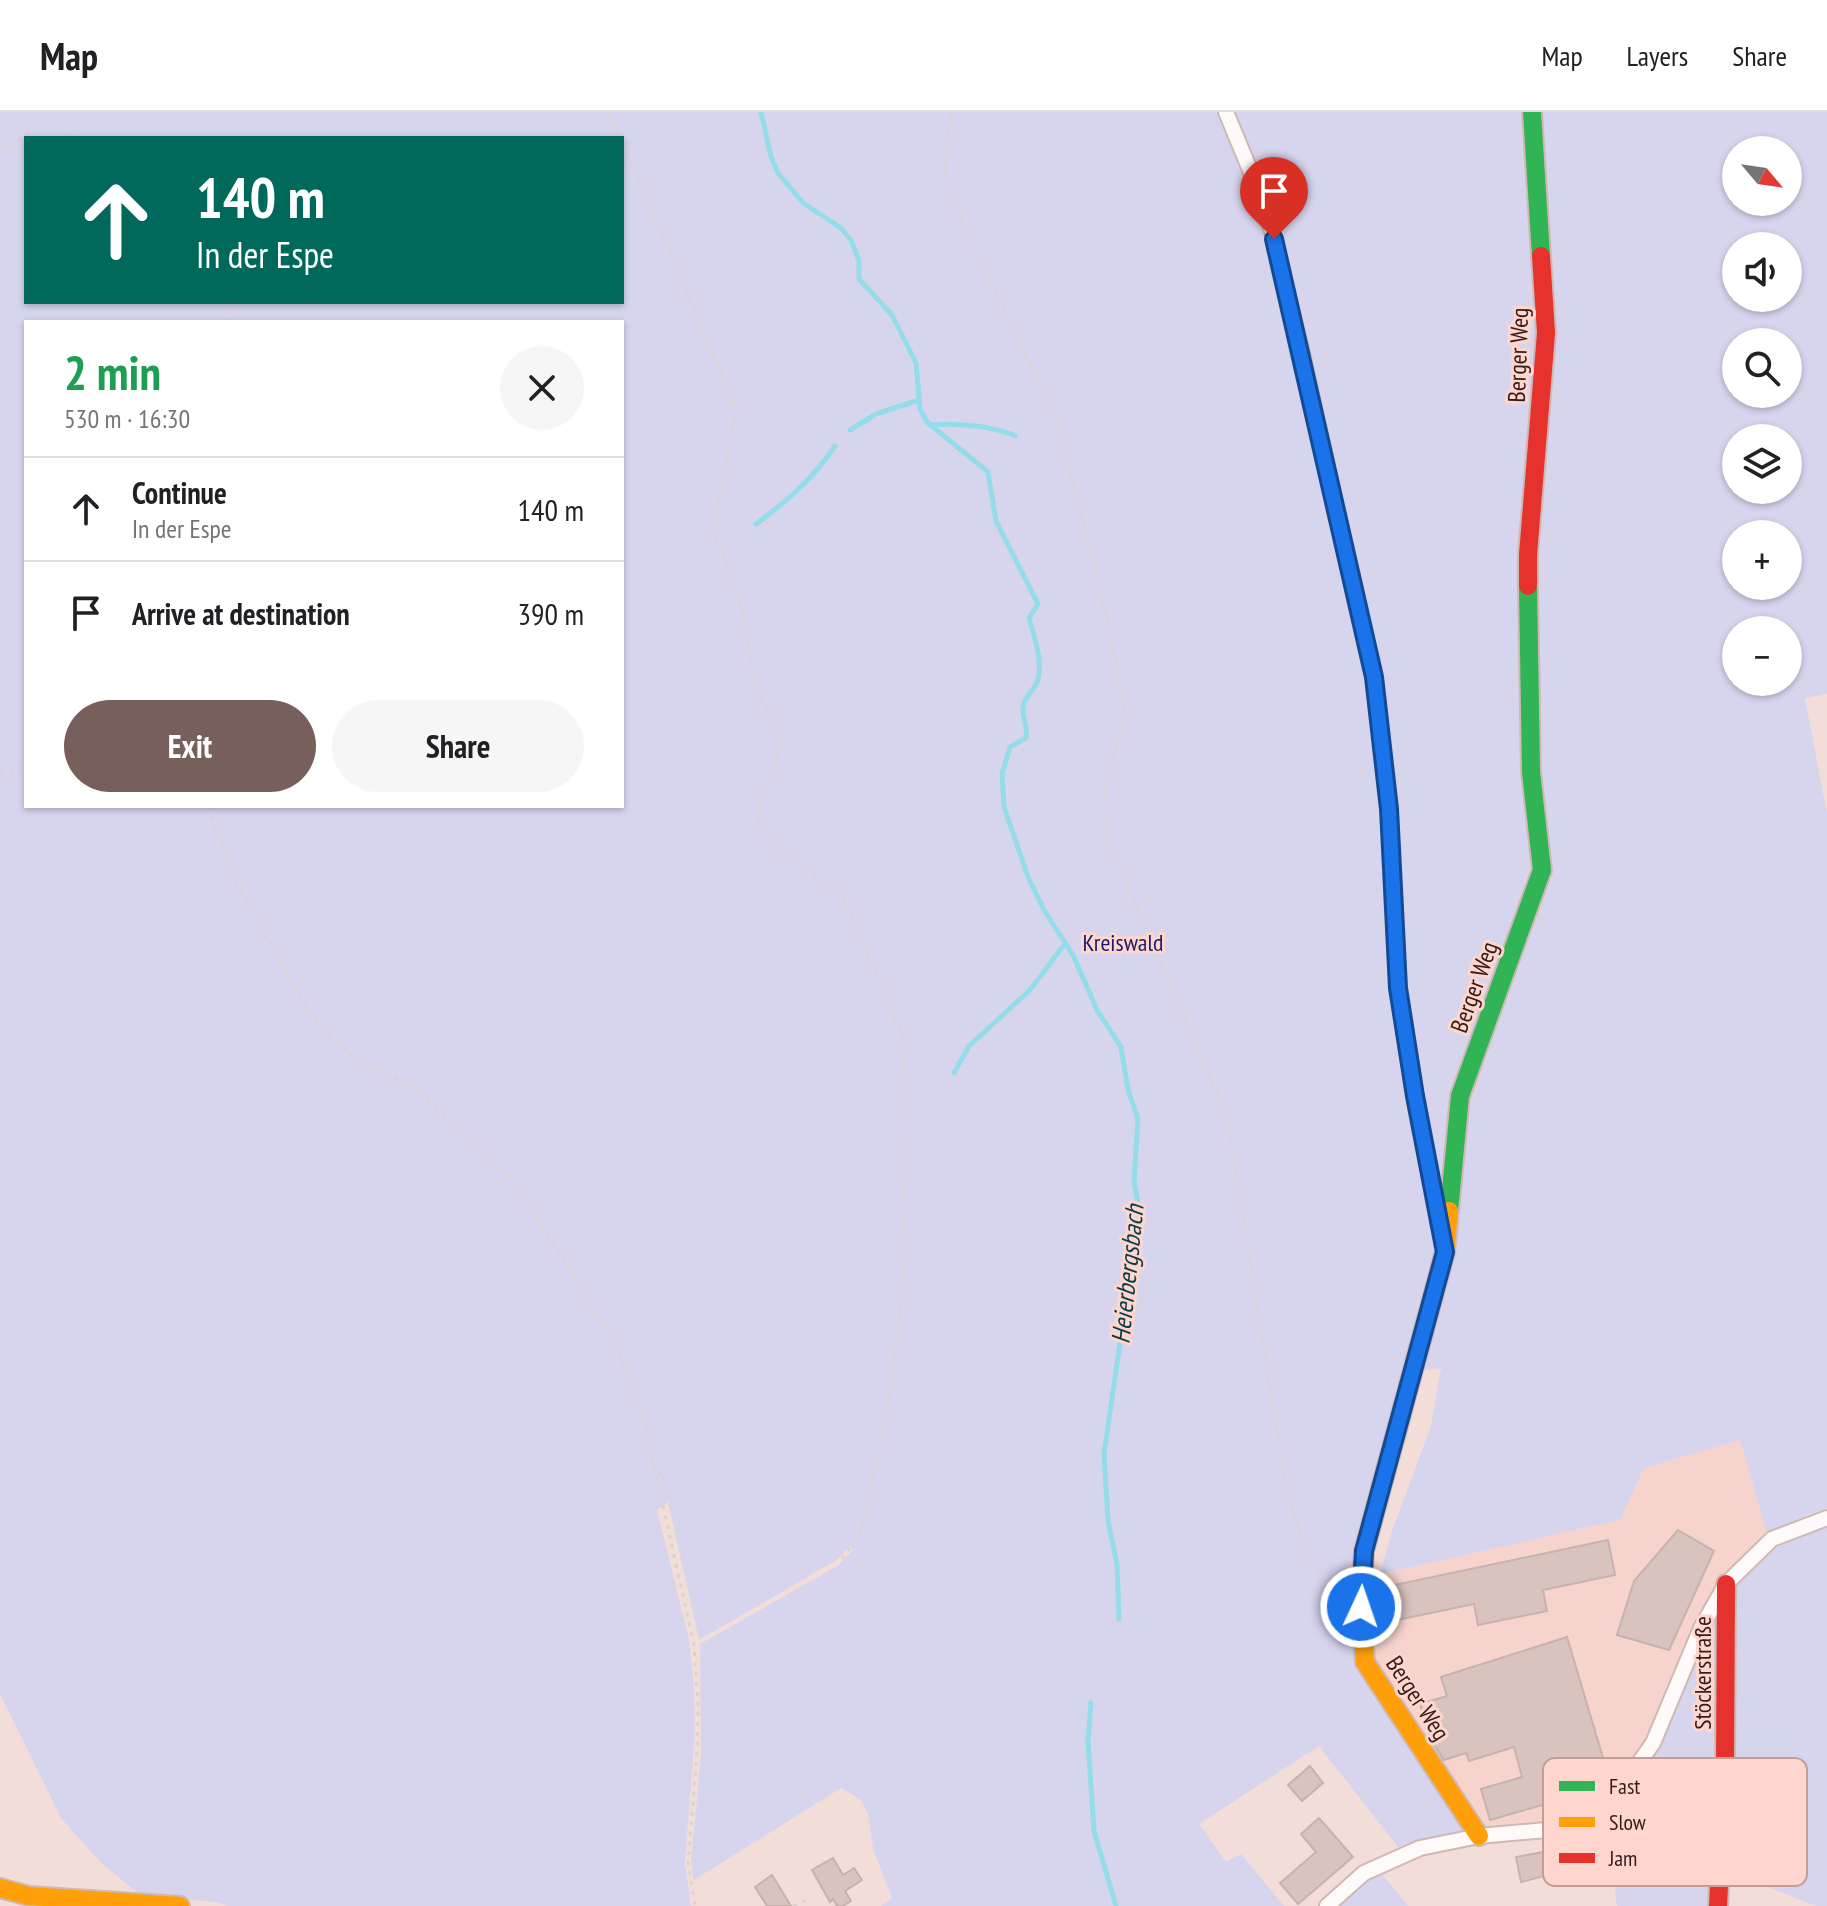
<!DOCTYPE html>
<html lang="en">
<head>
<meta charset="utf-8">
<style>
  :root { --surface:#fff; --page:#f6f6f6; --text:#202124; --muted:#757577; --line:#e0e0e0; --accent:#77605c }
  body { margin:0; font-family:"PT Sans Narrow",sans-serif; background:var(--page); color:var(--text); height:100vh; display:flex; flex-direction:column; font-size:30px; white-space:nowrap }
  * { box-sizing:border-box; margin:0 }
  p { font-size:26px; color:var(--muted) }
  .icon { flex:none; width:44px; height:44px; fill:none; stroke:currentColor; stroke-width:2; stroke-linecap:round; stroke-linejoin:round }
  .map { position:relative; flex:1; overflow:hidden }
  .panel { position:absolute; left:24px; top:208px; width:600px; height:488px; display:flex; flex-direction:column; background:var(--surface); border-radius:0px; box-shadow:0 2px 6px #0004 }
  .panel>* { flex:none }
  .banner { position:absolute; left:24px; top:24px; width:600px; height:168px; border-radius:0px; box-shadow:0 2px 6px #0004; background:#00695c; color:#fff; overflow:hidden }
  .needle { width:52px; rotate:119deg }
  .tools { position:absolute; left:1722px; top:24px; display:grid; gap:16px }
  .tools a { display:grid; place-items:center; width:80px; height:80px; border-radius:50%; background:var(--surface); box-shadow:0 2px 6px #0004; font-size:40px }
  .pin { position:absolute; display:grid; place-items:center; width:68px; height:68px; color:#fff; margin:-82px -34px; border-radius:50% 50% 50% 0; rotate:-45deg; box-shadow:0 0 8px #0007 }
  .pin .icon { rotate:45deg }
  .me { position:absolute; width:88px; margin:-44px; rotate:3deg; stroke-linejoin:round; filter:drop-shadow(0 0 6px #0008) }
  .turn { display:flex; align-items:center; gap:28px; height:168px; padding:0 40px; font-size:36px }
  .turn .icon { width:104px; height:104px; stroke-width:2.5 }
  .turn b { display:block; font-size:56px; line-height:68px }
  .round { display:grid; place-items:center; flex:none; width:84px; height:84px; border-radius:42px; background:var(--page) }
  .headline { display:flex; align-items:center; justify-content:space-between; height:136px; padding:0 40px }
  h1 { font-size:48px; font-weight:700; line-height:60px; color:#1e9e55 }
  .action { display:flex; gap:16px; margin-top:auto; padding:16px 40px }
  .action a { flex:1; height:92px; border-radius:48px; background:var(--accent); color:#fff; font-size:32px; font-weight:700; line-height:92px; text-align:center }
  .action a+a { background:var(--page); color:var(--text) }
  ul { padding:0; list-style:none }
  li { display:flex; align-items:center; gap:24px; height:104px; padding:0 40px; border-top:2px solid var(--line) }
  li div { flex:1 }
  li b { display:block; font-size:30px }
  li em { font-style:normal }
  header { display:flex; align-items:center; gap:48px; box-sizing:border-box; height:112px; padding:0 40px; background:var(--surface); border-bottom:2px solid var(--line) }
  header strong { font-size:38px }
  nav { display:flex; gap:44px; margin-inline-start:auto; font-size:28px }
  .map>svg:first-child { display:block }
</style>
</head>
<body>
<header>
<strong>Map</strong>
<nav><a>Map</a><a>Layers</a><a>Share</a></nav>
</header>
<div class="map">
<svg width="1827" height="1794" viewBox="0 0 1827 1794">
  <rect width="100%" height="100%" fill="#f3ddd9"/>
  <path fill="#f6d4cd" d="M 1740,1327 L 1767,1423 L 1723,1466 L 1649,1627 L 1609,1682 L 1557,1710 L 1481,1717 L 1375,1546 L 1370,1512 L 1380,1462 L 1620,1408 L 1644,1356 Z"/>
  <g fill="#d6d5ed" fill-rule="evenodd">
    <path d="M 0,0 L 1827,0 L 1827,582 L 1805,586 L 1827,702 L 1827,1396 L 1810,1402 L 1767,1423 L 1740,1328 L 1644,1356 L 1620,1408 L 1380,1462 L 1392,1419 L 1431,1314 L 1441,1256 L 1415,1259 L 1360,1441 L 1361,1552 L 1471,1718 L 1398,1735 L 1319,1634 L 1199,1712 L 1226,1750 L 1241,1742 L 1284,1794 L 881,1794 L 892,1786 L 873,1737 L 868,1702 L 860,1687 L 841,1676 L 694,1768 L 691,1750 L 701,1641 L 700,1532 L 839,1453 L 853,1438 L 850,1434 L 835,1449 L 699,1528 L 668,1390 L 657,1398 L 689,1528 L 694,1575 L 695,1619 L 685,1751 L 691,1794 L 229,1794 L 214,1790 L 139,1782 L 100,1750 L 61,1706 L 0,1582 ZM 26,26 L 622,26 L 622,190 L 26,190 ZM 1736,38 L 1788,38 L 1788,90 L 1736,90 ZM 1736,134 L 1788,134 L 1788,186 L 1736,186 ZM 26,210 L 622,210 L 622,694 L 26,694 ZM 1736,230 L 1788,230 L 1788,282 L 1736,282 ZM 1736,326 L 1788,326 L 1788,378 L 1736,378 ZM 1736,422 L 1788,422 L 1788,474 L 1736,474 ZM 1736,518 L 1788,518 L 1788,570 L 1736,570 Z"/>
    <path d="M 1827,1415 L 1827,1794 L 1816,1794 L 1725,1758 L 1732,1476 L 1775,1436 Z"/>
    <path d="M 1721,1489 L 1714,1794 L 1617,1794 L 1605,1699 L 1616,1692 Z"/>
    <path d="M 1380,1759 L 1408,1794 L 1337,1794 L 1364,1768 Z"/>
  </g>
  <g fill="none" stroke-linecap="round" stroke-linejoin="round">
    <g stroke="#94dce9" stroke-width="5">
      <path d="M 761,0 L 771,45 L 778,61 L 803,91 L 841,116 L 851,128 L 859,149 L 859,167 L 892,203 L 916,251 L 920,297 L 927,310 L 988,360 L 996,409 L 1038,492 L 1029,506 C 1034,524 1043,548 1038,568 C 1035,578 1024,584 1023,595 C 1022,604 1028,614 1026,626 L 1010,635 L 1002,662 L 1004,695 L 1028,765 L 1044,798 L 1073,843 L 1097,898 L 1121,935 L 1128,978 L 1138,1007 L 1134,1069 L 1139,1099 L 1104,1342 L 1108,1409 L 1117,1452 L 1119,1507"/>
      <path d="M 932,313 C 953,311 996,314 1015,324"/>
      <path d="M 850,318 L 876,302 L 919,288"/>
      <path d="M 756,412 C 787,389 813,367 835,334"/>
      <path d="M 954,961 L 969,934 L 1030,878 L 1064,833"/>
      <path d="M 1091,1591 L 1088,1629 L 1094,1719 L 1116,1794"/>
    </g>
  </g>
  <g fill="#d9c3bf" stroke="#c8b2ae" stroke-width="2">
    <path d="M 1678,1418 L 1714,1439 L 1669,1538 L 1617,1523 L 1634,1469 Z"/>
    <path d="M 1608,1428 L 1615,1463 L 1543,1478 L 1547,1499 L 1478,1513 L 1474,1492 L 1392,1509 L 1385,1475 Z"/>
    <path d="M 1567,1525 L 1604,1649 L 1595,1652 L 1602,1676 L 1490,1708 L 1481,1677 L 1522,1665 L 1514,1635 L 1469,1649 L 1466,1641 L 1444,1648 L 1430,1626 L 1420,1592 L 1447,1584 L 1441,1565 Z"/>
    <path d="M 1310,1654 L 1323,1671 L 1302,1689 L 1288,1673 Z"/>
    <path d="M 1319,1706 L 1353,1745 L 1298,1792 L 1280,1771 L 1316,1740 L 1301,1722 Z"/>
    <path d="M 1560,1737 L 1563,1759 L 1521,1770 L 1516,1745 Z"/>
    <path d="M 833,1746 L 843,1763 L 854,1756 L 862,1768 L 845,1779 L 851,1789 L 843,1794 L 837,1794 L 833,1787 L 830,1790 L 812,1758 Z"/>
    <path d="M 772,1763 L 791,1794 L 767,1794 L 755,1775 Z"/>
  </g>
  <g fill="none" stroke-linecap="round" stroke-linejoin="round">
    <g stroke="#cfb9b4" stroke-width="18">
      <g id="street">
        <path d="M 1226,0 L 1267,99 L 1302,241 L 1374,565 L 1389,697 L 1398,876 L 1415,984 L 1442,1122"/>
        <path d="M 1327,1794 L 1364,1761 L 1420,1736 L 1479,1724 L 1558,1717 L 1612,1689 L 1653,1631 L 1701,1516 L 1726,1472 L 1772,1427 L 1827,1406"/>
      </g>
    </g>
    <g stroke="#cfb9b4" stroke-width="22">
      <g id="fast">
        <path d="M 1532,0 L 1541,144"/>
        <path d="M 1449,1099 L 1460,984 L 1542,758 L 1531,660 L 1528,474"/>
      </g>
    </g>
    <g stroke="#cfb9b4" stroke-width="22">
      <g id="slow">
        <path d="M 1449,1099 L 1445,1140 L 1364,1439 L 1361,1495 L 1365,1550 L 1479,1724"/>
        <path d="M 0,1776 L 29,1784 L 180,1794"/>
      </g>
    </g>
    <g stroke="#cfb9b4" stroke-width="22">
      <g id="jam">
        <path d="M 1528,474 L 1528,443 L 1546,221 L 1541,144"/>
        <path d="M 1718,1794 L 1725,1655 L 1726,1472"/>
      </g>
    </g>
    <g stroke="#dad3d1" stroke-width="3" stroke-dasharray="4 6" stroke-linecap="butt">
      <path d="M 609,0 L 620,26"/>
      <path d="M 951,0 L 944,71 L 1057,309 L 1110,517 L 1126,609 L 1104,676 L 1104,719 L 1227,1005 L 1287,1379 L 1303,1432 L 1343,1508"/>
      <path d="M 622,30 L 737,297 L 713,417 L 740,487 L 755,575 L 782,628 L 756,702 L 767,728 L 841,781 L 905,930 L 904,1169 L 886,1311 L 859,1425 L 838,1451"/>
      <path d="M 0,38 L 33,20 L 104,26"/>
      <path d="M 228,210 L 230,190"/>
      <path d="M 0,662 L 8,662 L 26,654"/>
      <path d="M 208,694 L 233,765 L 313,907 L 339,933 L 373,958 L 411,972 L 506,1060 L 558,1138 L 585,1185 L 615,1228 L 646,1317 L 694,1533 L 698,1594 L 697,1642 L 688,1750 L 695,1794"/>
      <path d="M 659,1361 L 667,1368 L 661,1376"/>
      <path d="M 793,1794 L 808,1787"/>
    </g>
    <use href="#street" stroke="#fdfaf9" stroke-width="14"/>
    <use href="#fast" stroke="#30b455" stroke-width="18"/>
    <use href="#slow" stroke="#ff9f0a" stroke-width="18"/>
    <use href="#jam" stroke="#e5322d" stroke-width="18"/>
  </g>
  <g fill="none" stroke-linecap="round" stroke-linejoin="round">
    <g stroke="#114b97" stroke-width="20">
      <path id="route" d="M 1274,127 L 1374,565 L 1389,697 L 1398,876 L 1415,984 L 1445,1140 L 1364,1439 L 1361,1495"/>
    </g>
    <use href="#route" stroke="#1a73e8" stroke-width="14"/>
  </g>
  <g text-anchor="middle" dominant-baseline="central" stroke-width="6" stroke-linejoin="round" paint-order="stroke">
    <g font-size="24" fill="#341d18" stroke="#fed6ce">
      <text transform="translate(1518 243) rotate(-88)">Berger Weg</text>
      <text transform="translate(1474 875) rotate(-70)">Berger Weg</text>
      <text transform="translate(1702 1561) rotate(-90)">Stöckerstraße</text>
      <text transform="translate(1418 1586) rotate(57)">Berger Weg</text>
    </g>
    <g font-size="24" fill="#171c6c" stroke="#fed6ce">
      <text x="1123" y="830">Kreiswald</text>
    </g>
    <g font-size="26" font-style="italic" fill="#073e46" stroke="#fed6ce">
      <text transform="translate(1127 1162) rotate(-84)">Heierbergsbach</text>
    </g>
  </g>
  <rect x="1543" y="1646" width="264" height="128" rx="12" fill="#fed6ce" stroke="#c19e97" stroke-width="2"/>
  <rect x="1559" y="1669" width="36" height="10" fill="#30b455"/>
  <rect x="1559" y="1705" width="36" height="10" fill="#ff9f0a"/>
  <rect x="1559" y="1741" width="36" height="10" fill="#e5322d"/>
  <g font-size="22" fill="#341d18">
    <text x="1609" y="1682">Fast</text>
    <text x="1609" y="1718">Slow</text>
    <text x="1609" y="1754">Jam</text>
  </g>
</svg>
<div class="tools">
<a><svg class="needle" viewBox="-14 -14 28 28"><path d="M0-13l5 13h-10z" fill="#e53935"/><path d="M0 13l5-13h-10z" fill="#757577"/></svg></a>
<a><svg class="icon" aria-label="sound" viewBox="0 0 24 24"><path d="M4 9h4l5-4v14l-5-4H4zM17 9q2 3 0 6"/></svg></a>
<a><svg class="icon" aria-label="search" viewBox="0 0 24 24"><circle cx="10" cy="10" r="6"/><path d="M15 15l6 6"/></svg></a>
<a><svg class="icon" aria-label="layers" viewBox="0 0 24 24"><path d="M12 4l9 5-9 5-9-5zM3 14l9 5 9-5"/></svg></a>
<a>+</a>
<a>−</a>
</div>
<div class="pin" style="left:1274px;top:127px;background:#d93025"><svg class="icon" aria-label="arrive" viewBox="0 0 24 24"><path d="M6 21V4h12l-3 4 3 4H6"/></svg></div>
<svg class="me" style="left:1361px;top:1495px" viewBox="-20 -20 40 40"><circle r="17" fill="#1a73e8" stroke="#fff" stroke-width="3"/><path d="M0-11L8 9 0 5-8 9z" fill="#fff"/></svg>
<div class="banner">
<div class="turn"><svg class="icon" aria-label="ahead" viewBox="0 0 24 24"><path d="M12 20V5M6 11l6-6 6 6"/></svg><div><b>140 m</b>In der Espe</div></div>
</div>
<section class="panel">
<div class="headline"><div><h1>2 min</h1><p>530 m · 16:30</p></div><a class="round"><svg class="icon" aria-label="close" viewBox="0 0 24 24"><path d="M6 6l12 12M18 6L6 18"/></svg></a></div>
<ul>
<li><svg class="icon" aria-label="ahead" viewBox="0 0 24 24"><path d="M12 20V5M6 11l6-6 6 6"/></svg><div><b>Continue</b><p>In der Espe</p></div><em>140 m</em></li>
<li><svg class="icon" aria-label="arrive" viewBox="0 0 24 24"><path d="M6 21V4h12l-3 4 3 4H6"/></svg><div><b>Arrive at destination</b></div><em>390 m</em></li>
</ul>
<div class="action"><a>Exit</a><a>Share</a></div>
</section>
</div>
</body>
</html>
